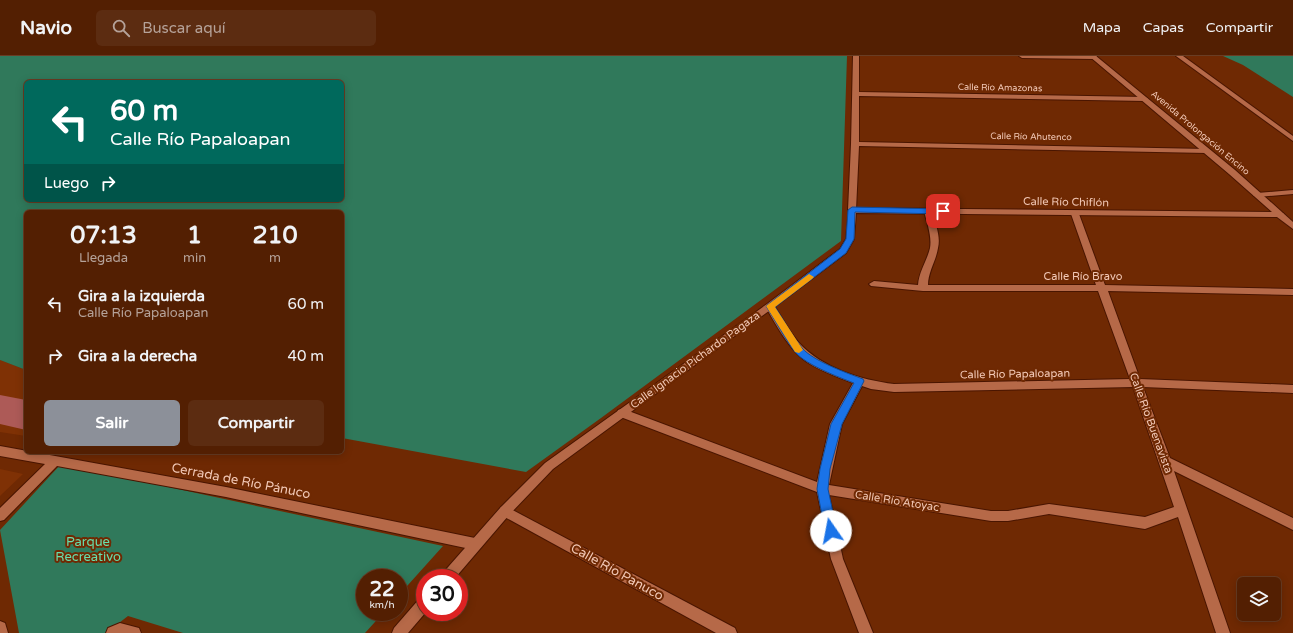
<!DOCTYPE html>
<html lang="es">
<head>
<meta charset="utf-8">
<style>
  :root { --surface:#531f02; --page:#5c2c11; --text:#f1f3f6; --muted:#b5a299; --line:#693d24; --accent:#8c9099 }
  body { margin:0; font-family:"Varela Round",sans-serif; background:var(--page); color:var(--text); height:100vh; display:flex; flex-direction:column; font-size:15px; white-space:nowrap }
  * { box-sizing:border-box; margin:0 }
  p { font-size:13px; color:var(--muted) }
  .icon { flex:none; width:22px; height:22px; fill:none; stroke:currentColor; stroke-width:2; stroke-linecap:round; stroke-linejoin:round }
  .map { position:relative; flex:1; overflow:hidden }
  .details { position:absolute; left:24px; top:154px; width:320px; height:244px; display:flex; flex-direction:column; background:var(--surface); border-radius:6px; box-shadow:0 2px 10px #0003,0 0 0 1px var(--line) }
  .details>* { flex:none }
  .top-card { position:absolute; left:24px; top:24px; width:320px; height:122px; border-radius:6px; box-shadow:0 2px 10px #0003,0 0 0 1px var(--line); background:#00695c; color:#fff; overflow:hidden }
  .fabs { position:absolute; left:1237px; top:521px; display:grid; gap:8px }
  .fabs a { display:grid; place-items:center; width:44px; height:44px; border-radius:6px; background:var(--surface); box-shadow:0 2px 10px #0003,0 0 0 1px var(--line); font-size:20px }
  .speed { position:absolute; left:356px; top:513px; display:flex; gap:8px; font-size:20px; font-weight:700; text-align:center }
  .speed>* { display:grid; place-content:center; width:52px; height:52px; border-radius:50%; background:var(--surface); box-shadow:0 2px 10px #0003,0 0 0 1px var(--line); line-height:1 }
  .speed small { font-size:10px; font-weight:400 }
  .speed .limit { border:6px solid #d22; background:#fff; color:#111 }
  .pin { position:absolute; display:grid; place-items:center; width:34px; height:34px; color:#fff; margin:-17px; border-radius:8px; box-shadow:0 2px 6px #0006 }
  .me { position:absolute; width:44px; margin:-22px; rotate:348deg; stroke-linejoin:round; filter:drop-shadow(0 0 3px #0008) }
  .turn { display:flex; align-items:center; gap:14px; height:84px; padding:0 20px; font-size:18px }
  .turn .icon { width:52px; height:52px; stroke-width:2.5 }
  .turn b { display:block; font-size:28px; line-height:34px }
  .then { display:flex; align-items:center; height:38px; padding:0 20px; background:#0003; gap:8px; font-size:15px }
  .eta { display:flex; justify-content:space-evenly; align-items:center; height:68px; text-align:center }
  .eta b { font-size:24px; font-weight:700; line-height:28px }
  .cta { display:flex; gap:8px; margin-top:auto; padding:8px 20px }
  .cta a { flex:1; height:46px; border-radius:6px; background:var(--accent); color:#fff; font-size:16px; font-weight:700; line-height:46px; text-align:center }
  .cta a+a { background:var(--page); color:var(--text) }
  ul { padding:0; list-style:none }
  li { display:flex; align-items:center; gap:12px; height:52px; padding:0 20px }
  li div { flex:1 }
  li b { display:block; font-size:15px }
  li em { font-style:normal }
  header { display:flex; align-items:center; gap:24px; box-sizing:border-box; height:56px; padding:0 20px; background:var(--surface); border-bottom:1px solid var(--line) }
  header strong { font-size:19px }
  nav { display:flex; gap:22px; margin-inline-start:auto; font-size:14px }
  .search { width:280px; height:36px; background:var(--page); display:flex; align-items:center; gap:10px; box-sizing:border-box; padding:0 14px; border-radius:6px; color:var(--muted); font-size:15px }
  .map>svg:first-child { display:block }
</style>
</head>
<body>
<header>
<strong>Navio</strong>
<div class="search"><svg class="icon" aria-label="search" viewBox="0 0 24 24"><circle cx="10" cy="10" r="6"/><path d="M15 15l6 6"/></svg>Buscar aquí</div>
<nav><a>Mapa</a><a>Capas</a><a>Compartir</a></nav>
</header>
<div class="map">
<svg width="1293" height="577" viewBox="0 0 1293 577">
  <rect width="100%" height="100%" fill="#6f2903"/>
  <g fill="#7f3105">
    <path d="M 0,304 L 26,314 L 26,380 L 0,376 Z"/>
    <path d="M 0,413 L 23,418 L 0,440 Z"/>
  </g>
  <g fill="#30795b" fill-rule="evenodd">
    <path d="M 0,0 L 847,0 L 841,185 L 601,362 L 526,416 L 342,382 L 342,156 L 26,156 L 26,314 L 0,304 ZM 26,26 L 342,26 L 342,144 L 26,144 Z"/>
    <path d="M 1223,0 L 1293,0 L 1293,41 L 1243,9 Z"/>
    <path d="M 61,408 L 443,490 L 399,539 L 399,522 L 365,522 L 365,556 L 384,556 L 365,577 L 183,577 L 128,560 L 106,577 L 19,577 L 0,474 Z"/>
  </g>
  <path fill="#ad5a57" d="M 0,339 L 26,344 L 26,374 L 0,368 Z"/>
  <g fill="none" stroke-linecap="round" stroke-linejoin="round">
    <g stroke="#491500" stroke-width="2">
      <g id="street">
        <path d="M 853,0 L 859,0 L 859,36 L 1145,41 L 1148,43 L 1145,45 L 859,40 L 859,86 L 1207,93 L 1211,95 L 1207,97 L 859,90 L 856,154 L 852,156 L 849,156 L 848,154 L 851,88 Z"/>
        <path d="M 1019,0 L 1096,0 L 1097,1 L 1094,3 L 1022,2 Z"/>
        <path d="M 1176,0 L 1183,0 L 1293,80 L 1293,85 Z"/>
        <path d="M 1293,134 L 1293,138 L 1257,141 L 1253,139 L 1257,137 Z"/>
        <path d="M 925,153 L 931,153 L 932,155 C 935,167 941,180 938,192 C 936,205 928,216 928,229 L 1096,229 L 1071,158 L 1075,156 L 1079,158 L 1105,229 L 1293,233 L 1293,239 L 1108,235 L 1140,323 L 1293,329 L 1293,337 L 1143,331 L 1170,402 L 1293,462 L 1293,474 L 1174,415 L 1230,577 L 1216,577 L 1178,461 L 1145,473 L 1049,458 L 1008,465 L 991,465 L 829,439 L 843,503 L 873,577 L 859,577 L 831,503 L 817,436 L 618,360 L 617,357 L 618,354 L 622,353 L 626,354 L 817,426 L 830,368 L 853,327 C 838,321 815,313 803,303 C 786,289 776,268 765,250 L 770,247 L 773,248 C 781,260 789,276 799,287 C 822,312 861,324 894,328 L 1130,323 L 1098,235 L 923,235 L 871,230 L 869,228 L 874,225 L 918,229 C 919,215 927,205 930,192 C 932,180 927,167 924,155 ZM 862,330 L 871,333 L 894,336 L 1133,331 L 1174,451 L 1145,461 L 1049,448 L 1008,455 L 991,455 L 829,429 L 842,368 Z"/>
        <path d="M 1277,157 L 1283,157 L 1293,166 L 1293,173 L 1277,161 L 1276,159 Z"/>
        <path d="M 0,390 L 226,431 L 475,482 L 479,484 L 481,488 L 479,492 L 475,494 L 226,441 L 57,410 L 4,464 L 0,465 L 0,452 L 45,408 L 0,400 Z"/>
        <path d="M 505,450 L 735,572 L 737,577 L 716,577 L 501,459 L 499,455 L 501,451 Z"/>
        <path d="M 0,565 L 5,567 L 8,577 L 0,577 Z"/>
        <path d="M 120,567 L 139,572 L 141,577 L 106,577 L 108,572 Z"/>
      </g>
    </g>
    <g stroke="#491500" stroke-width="2">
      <g id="secondary">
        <path d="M 1089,0 L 1096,0 L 1235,114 L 1283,157 L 1284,159 L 1283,161 L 856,157 L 854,183 L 846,197 L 773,252 L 553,413 L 509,459 L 455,522 L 440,522 L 442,518 L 501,451 L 545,407 L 767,248 L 840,193 L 846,183 L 849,152 L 1272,156 L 1229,118 Z"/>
        <path d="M 425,540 L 426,556 L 408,577 L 392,577 L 394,572 L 420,542 Z"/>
      </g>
    </g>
    <use href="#street" fill="#b66948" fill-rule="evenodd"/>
    <use href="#secondary" fill="#b66948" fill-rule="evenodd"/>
  </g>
  <path fill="#1a73e8" stroke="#114b97" d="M 852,151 L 943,153 L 947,155 L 943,158 L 855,156 L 854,183 L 846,197 L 775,251 C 784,264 792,280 802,292 C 813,305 847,317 863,323 L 864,325 L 842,368 L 830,413 L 828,433 L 837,475 L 835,479 L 831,480 L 827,479 L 825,475 L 817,433 L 820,413 L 831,368 L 854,327 C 838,321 807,309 796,297 C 786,285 775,264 766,250 L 840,193 L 846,183 L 848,154 Z"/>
  <path fill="#f59e0b" d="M 809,218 L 814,221 L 812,223 L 775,251 L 803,294 L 799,297 L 795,296 L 766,250 Z"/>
  <g text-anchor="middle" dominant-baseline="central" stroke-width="4" stroke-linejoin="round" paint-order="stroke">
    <g font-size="9" fill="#f2c8b6" stroke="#6f2903">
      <text transform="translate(1000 32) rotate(1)">Calle Río Amazonas</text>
      <text transform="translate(1200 77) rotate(40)">Avenida Prolongación Encino</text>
      <text transform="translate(1031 81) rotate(1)">Calle Río Ahutenco</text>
    </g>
    <g font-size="11" fill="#f2c8b6" stroke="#6f2903">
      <text transform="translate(1066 146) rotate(1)">Calle Río Chiflón</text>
      <text x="1083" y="220">Calle Río Bravo</text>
      <text transform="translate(695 304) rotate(-36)">Calle Ignacio Pichardo Pagaza</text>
      <text transform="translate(1015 318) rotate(-1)">Calle Río Papaloapan</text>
      <text transform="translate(1151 367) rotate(70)">Calle Río Buenavista</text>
      <text transform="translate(897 445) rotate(9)">Calle Río Atoyac</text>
    </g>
    <g font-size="13" fill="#f2c8b6" stroke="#6f2903">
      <text transform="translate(241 425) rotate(11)">Cerrada de Río Pánuco</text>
      <text transform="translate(617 516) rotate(29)">Calle Río Panuco</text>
    </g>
    <g font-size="13" fill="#68deac" stroke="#6f2903">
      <text x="88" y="486">Parque<tspan x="88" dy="15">Recreativo</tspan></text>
    </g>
  </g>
</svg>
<div class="fabs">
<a><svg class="icon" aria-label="layers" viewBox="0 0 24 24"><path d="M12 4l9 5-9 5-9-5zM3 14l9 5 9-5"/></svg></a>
</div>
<div class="speed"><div>22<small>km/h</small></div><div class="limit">30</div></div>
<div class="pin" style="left:943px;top:155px;background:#d93025"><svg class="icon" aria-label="arrive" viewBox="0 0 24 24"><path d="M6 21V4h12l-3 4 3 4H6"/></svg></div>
<svg class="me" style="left:831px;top:475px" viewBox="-20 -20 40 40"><circle r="19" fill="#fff"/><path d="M0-13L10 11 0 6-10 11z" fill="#1a73e8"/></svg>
<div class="top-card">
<div class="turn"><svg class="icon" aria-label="left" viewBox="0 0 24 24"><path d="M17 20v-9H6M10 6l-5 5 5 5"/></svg><div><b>60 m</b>Calle Río Papaloapan</div></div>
<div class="then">Luego<svg class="icon" aria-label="right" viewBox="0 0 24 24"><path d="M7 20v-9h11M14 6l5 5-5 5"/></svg></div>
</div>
<section class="details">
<div class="eta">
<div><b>07:13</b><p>Llegada</p></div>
<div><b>1</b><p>min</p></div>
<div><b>210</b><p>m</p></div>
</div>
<ul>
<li><svg class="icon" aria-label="left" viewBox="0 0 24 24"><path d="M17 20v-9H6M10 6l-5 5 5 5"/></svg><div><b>Gira a la izquierda</b><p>Calle Río Papaloapan</p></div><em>60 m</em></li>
<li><svg class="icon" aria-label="right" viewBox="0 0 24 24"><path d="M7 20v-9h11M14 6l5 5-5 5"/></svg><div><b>Gira a la derecha</b></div><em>40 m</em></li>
</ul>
<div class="cta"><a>Salir</a><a>Compartir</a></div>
</section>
</div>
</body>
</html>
